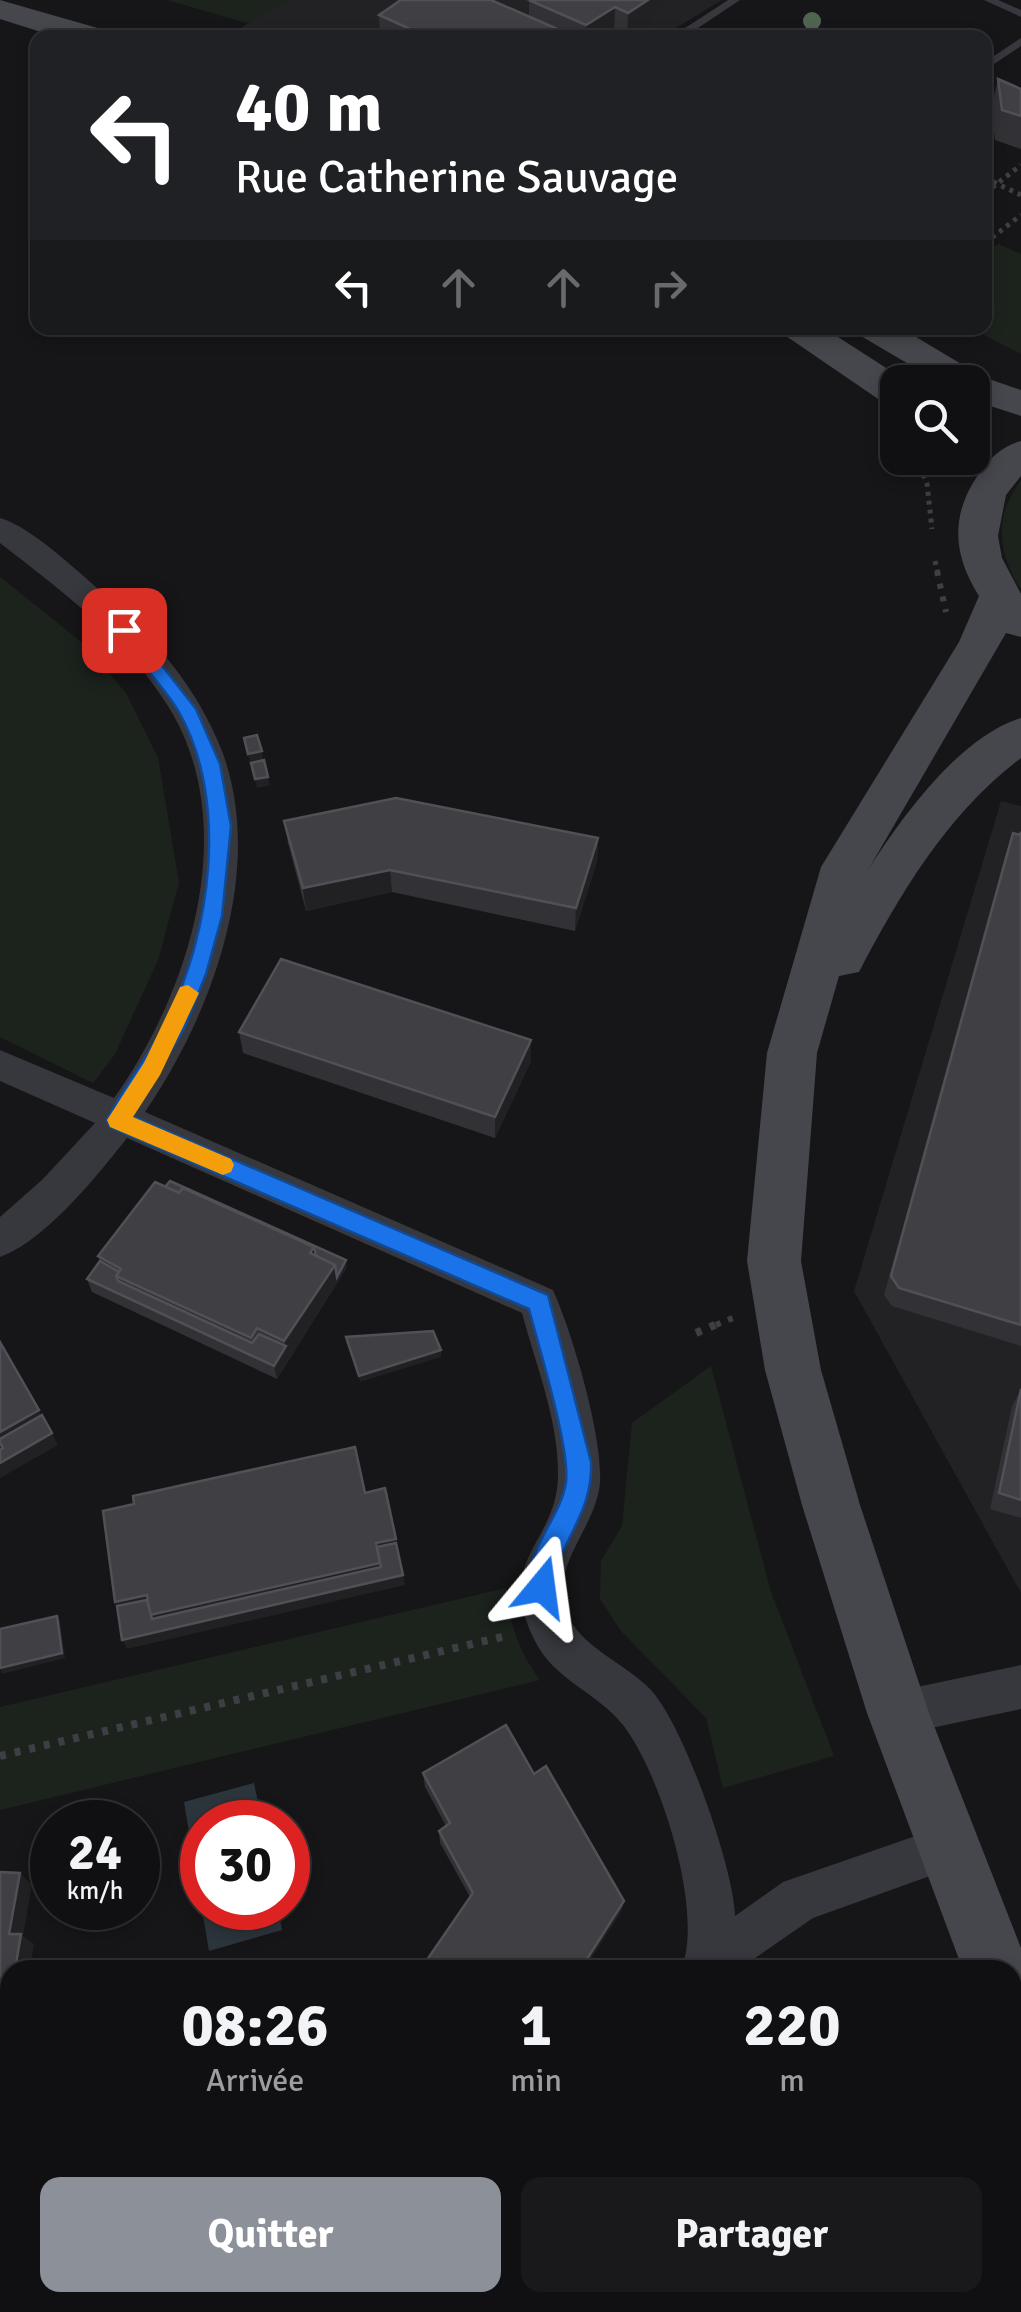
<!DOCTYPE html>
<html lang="fr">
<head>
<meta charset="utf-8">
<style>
  :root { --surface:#101012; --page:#19191b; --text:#f1f3f6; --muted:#9c9d9f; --line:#303032; --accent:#8c9099 }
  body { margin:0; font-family:Signika,sans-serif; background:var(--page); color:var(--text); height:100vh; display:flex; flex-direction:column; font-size:38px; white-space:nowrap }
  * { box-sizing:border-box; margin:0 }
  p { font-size:32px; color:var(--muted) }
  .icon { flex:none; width:55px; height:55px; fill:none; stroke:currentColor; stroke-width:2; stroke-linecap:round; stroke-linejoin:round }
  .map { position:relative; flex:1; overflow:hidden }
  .panel { position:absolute; left:0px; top:1960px; width:1022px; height:352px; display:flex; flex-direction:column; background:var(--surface); border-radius:30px 30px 0 0; box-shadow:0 5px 15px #0003,0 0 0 2px var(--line) }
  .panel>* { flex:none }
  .hud { position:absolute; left:30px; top:30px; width:962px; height:305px; border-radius:20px; box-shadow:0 5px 15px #0003,0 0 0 2px var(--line); background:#202124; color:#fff; overflow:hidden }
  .controls { position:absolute; left:880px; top:365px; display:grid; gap:20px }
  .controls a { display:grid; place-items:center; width:110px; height:110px; border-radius:20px; background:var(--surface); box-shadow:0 5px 15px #0003,0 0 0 2px var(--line); font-size:50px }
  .speed { position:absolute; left:30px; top:1800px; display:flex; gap:20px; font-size:50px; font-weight:700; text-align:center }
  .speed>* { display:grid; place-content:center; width:130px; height:130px; border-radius:50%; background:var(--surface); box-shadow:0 5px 15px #0003,0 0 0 2px var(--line); line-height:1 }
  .speed small { font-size:25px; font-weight:400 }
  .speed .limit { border:15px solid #d22; background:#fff; color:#111 }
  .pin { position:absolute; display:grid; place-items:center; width:85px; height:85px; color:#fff; margin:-42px; border-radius:20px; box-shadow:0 5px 15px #0006 }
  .me { position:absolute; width:110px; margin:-55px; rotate:16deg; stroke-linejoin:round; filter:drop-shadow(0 0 8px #0008) }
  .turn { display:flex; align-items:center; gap:35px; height:210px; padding:0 40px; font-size:45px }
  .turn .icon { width:130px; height:130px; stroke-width:2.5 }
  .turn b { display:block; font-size:70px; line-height:85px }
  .lanes { display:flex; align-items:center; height:95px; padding:0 40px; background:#0003; justify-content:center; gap:50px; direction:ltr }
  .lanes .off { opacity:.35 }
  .eta { display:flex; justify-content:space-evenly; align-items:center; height:170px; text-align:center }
  .eta b { font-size:60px; font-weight:700; line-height:70px }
  .primary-button { display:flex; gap:20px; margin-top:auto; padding:20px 40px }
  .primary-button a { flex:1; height:115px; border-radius:20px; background:var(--accent); color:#fff; font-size:40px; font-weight:700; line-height:115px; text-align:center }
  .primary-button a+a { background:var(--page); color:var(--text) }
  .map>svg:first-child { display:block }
</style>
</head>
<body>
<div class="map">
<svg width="1021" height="2312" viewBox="0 0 1021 2312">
  <rect width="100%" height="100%" fill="#161618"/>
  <g fill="#222225">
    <path d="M 281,0 L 722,0 L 661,37 L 275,38 L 241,28 Z"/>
    <path d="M 1001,801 L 1021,806 L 1021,1593 L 854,1291 Z"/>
  </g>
  <g fill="#1c231d">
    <path d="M 167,0 L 289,0 L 247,23 Z"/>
    <path d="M 999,244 L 1021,254 L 1021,354 L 970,328 L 985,328 L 985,252 Z"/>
    <path d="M 1021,480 L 1021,590 C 998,553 993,517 1021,480 Z"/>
    <path d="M 0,577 L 85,645 L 126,693 L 158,758 L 179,883 L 158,960 L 115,1054 L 93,1083 L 0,1037 Z"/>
    <path d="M 711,1366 L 771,1592 L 834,1756 L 723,1788 L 706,1718 L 621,1631 L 600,1599 L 601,1561 L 622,1526 L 632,1423 Z"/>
    <path d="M 506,1588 C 509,1623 519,1652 540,1680 L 0,1810 L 0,1707 Z"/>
  </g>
  <path fill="#2c353c" d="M 254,1783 L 262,1822 L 202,1822 L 202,1908 L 278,1908 L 282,1930 L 209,1951 L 184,1802 Z"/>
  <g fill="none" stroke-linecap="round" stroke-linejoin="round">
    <g stroke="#3d3f44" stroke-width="5" stroke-dasharray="4 5" stroke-linecap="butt">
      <path d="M 985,178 L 1021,195"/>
      <path d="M 985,193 L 1021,165"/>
      <path d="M 985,243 L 1021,215"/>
      <path d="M 916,458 L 927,484 L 932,529"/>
      <path d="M 935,561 L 938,573"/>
    </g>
    <g stroke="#3d3f44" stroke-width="6" stroke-dasharray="5 8" stroke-linecap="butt">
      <path d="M 937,571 L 946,612"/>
      <path d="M 716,1325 L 733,1318"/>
    </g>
    <g stroke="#3d3f44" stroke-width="8" stroke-dasharray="6 9" stroke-linecap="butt">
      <path d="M 696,1333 L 722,1322"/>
      <path d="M 0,1756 L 510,1635"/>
    </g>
    <g fill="#37383d" fill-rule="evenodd">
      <path d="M 728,0 L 740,0 L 683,38 L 670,38 Z"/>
      <path d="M 984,0 L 998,0 L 1021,10 L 1021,17 Z"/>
      <path d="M 1021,38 L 1021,46 L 985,70 L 985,62 Z"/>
    </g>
    <g fill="#37383d" fill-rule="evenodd">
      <path d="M 0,518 C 32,527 78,572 104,594 C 154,637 198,689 222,751 C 266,869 212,1014 145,1112 L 553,1290 C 572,1332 603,1436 600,1482 C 597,1527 549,1565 566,1612 C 580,1647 625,1663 650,1689 C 683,1723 734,1868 735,1916 L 783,1882 L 950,1824 L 966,1831 L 973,1847 L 966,1863 L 813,1918 L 738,1970 L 681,1970 C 705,1913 660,1772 623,1725 C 597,1692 554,1680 535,1641 C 493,1559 557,1544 558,1476 C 559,1421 536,1366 522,1313 L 127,1138 C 98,1175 45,1241 0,1257 L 0,1217 L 43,1179 L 95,1123 L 0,1081 L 0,1050 L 114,1098 C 189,993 243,826 168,706 C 126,639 62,591 0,543 Z"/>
      <path d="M 1021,1665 L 1021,1709 L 898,1735 L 882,1729 L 876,1713 L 882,1697 L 898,1691 Z"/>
      <path d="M 485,2302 L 538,2302 L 534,2312 L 481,2312 Z"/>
    </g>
    <g fill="#45474d" fill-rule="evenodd">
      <path d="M 0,0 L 108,31 L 112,38 L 60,38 L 0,19 Z"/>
      <path d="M 780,328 L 824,328 L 908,382 L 898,382 L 898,406 L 884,403 L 786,336 Z"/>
      <path d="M 855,328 L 901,328 L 983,377 L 1021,390 L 1021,416 L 972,400 L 972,382 L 939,382 L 861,336 Z"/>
      <path d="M 1021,441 L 1021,476 L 1006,495 L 998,536 L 1002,558 L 1021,594 L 1021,637 L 1006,633 L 868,870 C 901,818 960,736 1021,718 L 1021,758 C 948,813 901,892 859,972 L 839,976 L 817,1053 L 801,1261 L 821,1370 L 860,1505 L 929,1713 L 1021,1948 L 1021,2070 L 1012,2066 L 1012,1970 L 963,1970 L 867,1713 L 802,1505 L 765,1370 L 747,1261 L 767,1053 L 821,867 L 959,642 L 979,596 C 953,555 950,516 978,475 C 989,459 1002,446 1021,441 Z"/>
    </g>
  </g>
  <circle fill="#506452" cx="812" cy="21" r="9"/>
  <g fill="#323236">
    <path d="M 397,0 L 491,0 L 529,16 L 529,2 L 525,0 L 671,0 L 653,13 L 652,26 L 635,38 L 380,38 L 379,15 L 397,3 Z"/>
    <path d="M 998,79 L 1021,89 L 1021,149 L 995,140 L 991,109 Z"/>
    <path d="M 284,821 L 598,838 L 597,861 L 575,931 L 392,892 L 306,911 L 288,843 Z"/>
    <path d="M 1021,830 L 1021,1346 L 892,1306 L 884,1295 L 1005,856 L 1013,833 L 1020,835 Z"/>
    <path d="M 239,1032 L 531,1061 L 495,1138 L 243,1053 Z"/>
    <path d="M 98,1256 L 347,1267 L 277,1379 L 92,1292 L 87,1279 L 100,1262 Z"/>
    <path d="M 1021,1389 L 1021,1518 L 990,1509 L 1012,1406 Z"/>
    <path d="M 423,1773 L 534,1774 L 624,1901 L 621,1912 L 470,1897 L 440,1843 L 439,1831 L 446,1826 L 425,1787 Z"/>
  </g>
  <g fill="#212124">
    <path d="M 642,0 L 671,0 L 653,13 L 652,26 L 635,38 L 627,38 L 628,13 Z"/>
    <path d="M 615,7 L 614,37 L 585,38 L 586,25 Z"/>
    <path d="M 262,751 L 263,760 L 250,762 L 248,754 Z"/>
    <path d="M 268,777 L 270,785 L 257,788 L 255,779 Z"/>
    <path d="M 598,838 L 597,861 L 575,931 L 576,908 Z"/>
    <path d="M 390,870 L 392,892 L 306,911 L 303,888 Z"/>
    <path d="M 531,1040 L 531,1061 L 495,1138 L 495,1117 Z"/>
    <path d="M 346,1260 L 347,1267 L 277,1379 L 274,1366 L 286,1346 L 284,1341 L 335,1265 Z"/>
    <path d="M 441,1350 L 441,1357 L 360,1382 L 359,1376 Z"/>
    <path d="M 39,1410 L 58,1445 L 0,1478 L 0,1432 Z"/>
    <path d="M 396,1539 L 398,1554 L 378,1558 L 376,1543 Z"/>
    <path d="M 380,1563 L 382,1578 L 157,1629 L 123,1616 L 115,1602 L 147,1595 Z"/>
    <path d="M 403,1575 L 405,1585 L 127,1649 L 122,1640 Z"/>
    <path d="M 57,1616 L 60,1621 L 65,1658 L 2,1674 L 0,1668 Z"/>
    <path d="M 20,1873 L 32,1885 L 23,1936 L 34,1944 L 30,1970 L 15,1970 L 9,1934 Z"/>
    <path d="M 624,1901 L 621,1912 L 584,1970 L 580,1970 Z"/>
  </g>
  <g fill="#3f3f44" stroke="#4f5156" stroke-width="2.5">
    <path d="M 401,0 L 491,0 L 578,38 L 430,38 L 379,15 Z"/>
    <path d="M 529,0 L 648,0 L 628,13 L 615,7 L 586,25 Z"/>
    <path d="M 998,79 L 1021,89 L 1021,116 L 1002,110 Z"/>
    <path d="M 257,735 L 262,751 L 248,754 L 244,738 Z"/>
    <path d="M 264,760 L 268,777 L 255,779 L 251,763 Z"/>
    <path d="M 396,798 L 598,838 L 576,908 L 390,870 L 303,888 L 284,821 Z"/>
    <path d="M 1021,832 L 1021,1325 L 899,1288 L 891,1276 L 1013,833 L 1020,835 Z"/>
    <path d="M 281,959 L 531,1040 L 495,1117 L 239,1032 Z"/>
    <path d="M 170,1181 L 346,1260 L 337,1277 L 335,1265 L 316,1256 L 314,1247 L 183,1188 L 179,1193 L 165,1187 Z"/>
    <path d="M 155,1182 L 179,1193 L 183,1188 L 314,1247 L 310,1253 L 335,1265 L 284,1341 L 257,1328 L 251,1338 L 116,1276 L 121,1269 L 98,1256 Z"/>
    <path d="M 100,1261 L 119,1272 L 116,1276 L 118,1281 L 252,1343 L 259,1334 L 286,1346 L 274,1366 L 87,1279 Z"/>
    <path d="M 433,1331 L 441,1350 L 359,1376 L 346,1337 Z"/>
    <path d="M 0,1342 L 39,1410 L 0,1432 Z"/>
    <path d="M 1021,1389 L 1021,1500 L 999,1493 Z"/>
    <path d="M 42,1415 L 52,1433 L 0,1463 L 0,1450 L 3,1448 L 0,1443 L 0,1439 Z"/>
    <path d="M 355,1447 L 365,1493 L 385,1488 L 396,1539 L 376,1543 L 380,1563 L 150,1615 L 147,1595 L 115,1602 L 103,1511 L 134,1504 L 133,1496 Z"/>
    <path d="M 396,1543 L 403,1575 L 122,1640 L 117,1606 L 147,1600 L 152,1619 L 381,1567 L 377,1547 Z"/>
    <path d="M 57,1616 L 62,1653 L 0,1668 L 0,1629 Z"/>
    <path d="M 506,1725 L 534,1774 L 546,1766 L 624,1901 L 580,1970 L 420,1970 L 473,1893 L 439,1831 L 450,1823 L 423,1773 Z"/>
    <path d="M 0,1872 L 20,1873 L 9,1934 L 21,1934 L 15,1970 L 10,1970 L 10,2000 L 8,2012 L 10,2014 L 10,2195 L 0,2189 Z"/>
    <path d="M 271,1965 L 272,1970 L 252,1970 Z"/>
    <path d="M 597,2302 L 622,2302 L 629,2309 L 633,2302 L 693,2302 L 705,2312 L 591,2312 Z"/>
    <path d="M 693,2302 L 755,2302 L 750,2312 L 705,2312 Z"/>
  </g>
  <path fill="#1a73e8" stroke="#114b97" stroke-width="2.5" d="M 124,623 L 130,625 L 196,709 L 220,764 L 231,826 L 222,916 L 206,974 L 184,1029 L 132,1116 L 548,1295 L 591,1462 C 593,1504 571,1529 557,1566 C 553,1576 556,1586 551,1596 L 542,1600 L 533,1596 C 517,1558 561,1520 566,1482 C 570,1447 539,1348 529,1309 L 110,1127 L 107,1120 C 124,1086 149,1056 166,1022 C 211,934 229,800 179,712 C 163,685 137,659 117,634 L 117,625 Z"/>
  <path fill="#f59e0b" d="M 188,985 L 199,993 L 160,1075 L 133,1117 L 231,1159 L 234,1165 L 231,1172 L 223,1175 L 110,1127 L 107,1120 L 144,1063 L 180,987 Z"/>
</svg>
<div class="controls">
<a><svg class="icon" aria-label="search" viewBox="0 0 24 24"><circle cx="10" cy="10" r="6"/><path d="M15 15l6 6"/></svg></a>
</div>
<div class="speed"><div>24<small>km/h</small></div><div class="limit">30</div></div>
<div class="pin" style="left:124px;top:630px;background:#d93025"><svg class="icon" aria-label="arrive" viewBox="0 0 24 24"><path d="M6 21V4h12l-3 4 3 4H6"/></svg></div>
<svg class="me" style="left:542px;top:1587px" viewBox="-20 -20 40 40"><path d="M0-17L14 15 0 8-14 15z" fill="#1a73e8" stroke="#fff" stroke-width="4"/></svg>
<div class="hud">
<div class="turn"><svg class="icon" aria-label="left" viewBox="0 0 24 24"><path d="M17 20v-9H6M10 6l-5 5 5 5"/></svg><div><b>40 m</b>Rue Catherine Sauvage</div></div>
<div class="lanes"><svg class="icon" aria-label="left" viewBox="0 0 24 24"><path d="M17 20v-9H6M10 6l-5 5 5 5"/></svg><svg class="icon off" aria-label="ahead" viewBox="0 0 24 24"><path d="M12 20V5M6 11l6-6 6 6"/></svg><svg class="icon off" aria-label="ahead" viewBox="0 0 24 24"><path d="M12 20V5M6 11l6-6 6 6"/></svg><svg class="icon off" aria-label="right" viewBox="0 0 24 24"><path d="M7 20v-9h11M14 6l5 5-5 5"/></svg></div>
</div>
<section class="panel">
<div class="eta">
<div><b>08:26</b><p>Arrivée</p></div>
<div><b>1</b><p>min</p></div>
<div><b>220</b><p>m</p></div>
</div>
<div class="primary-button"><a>Quitter</a><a>Partager</a></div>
</section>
</div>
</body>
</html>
